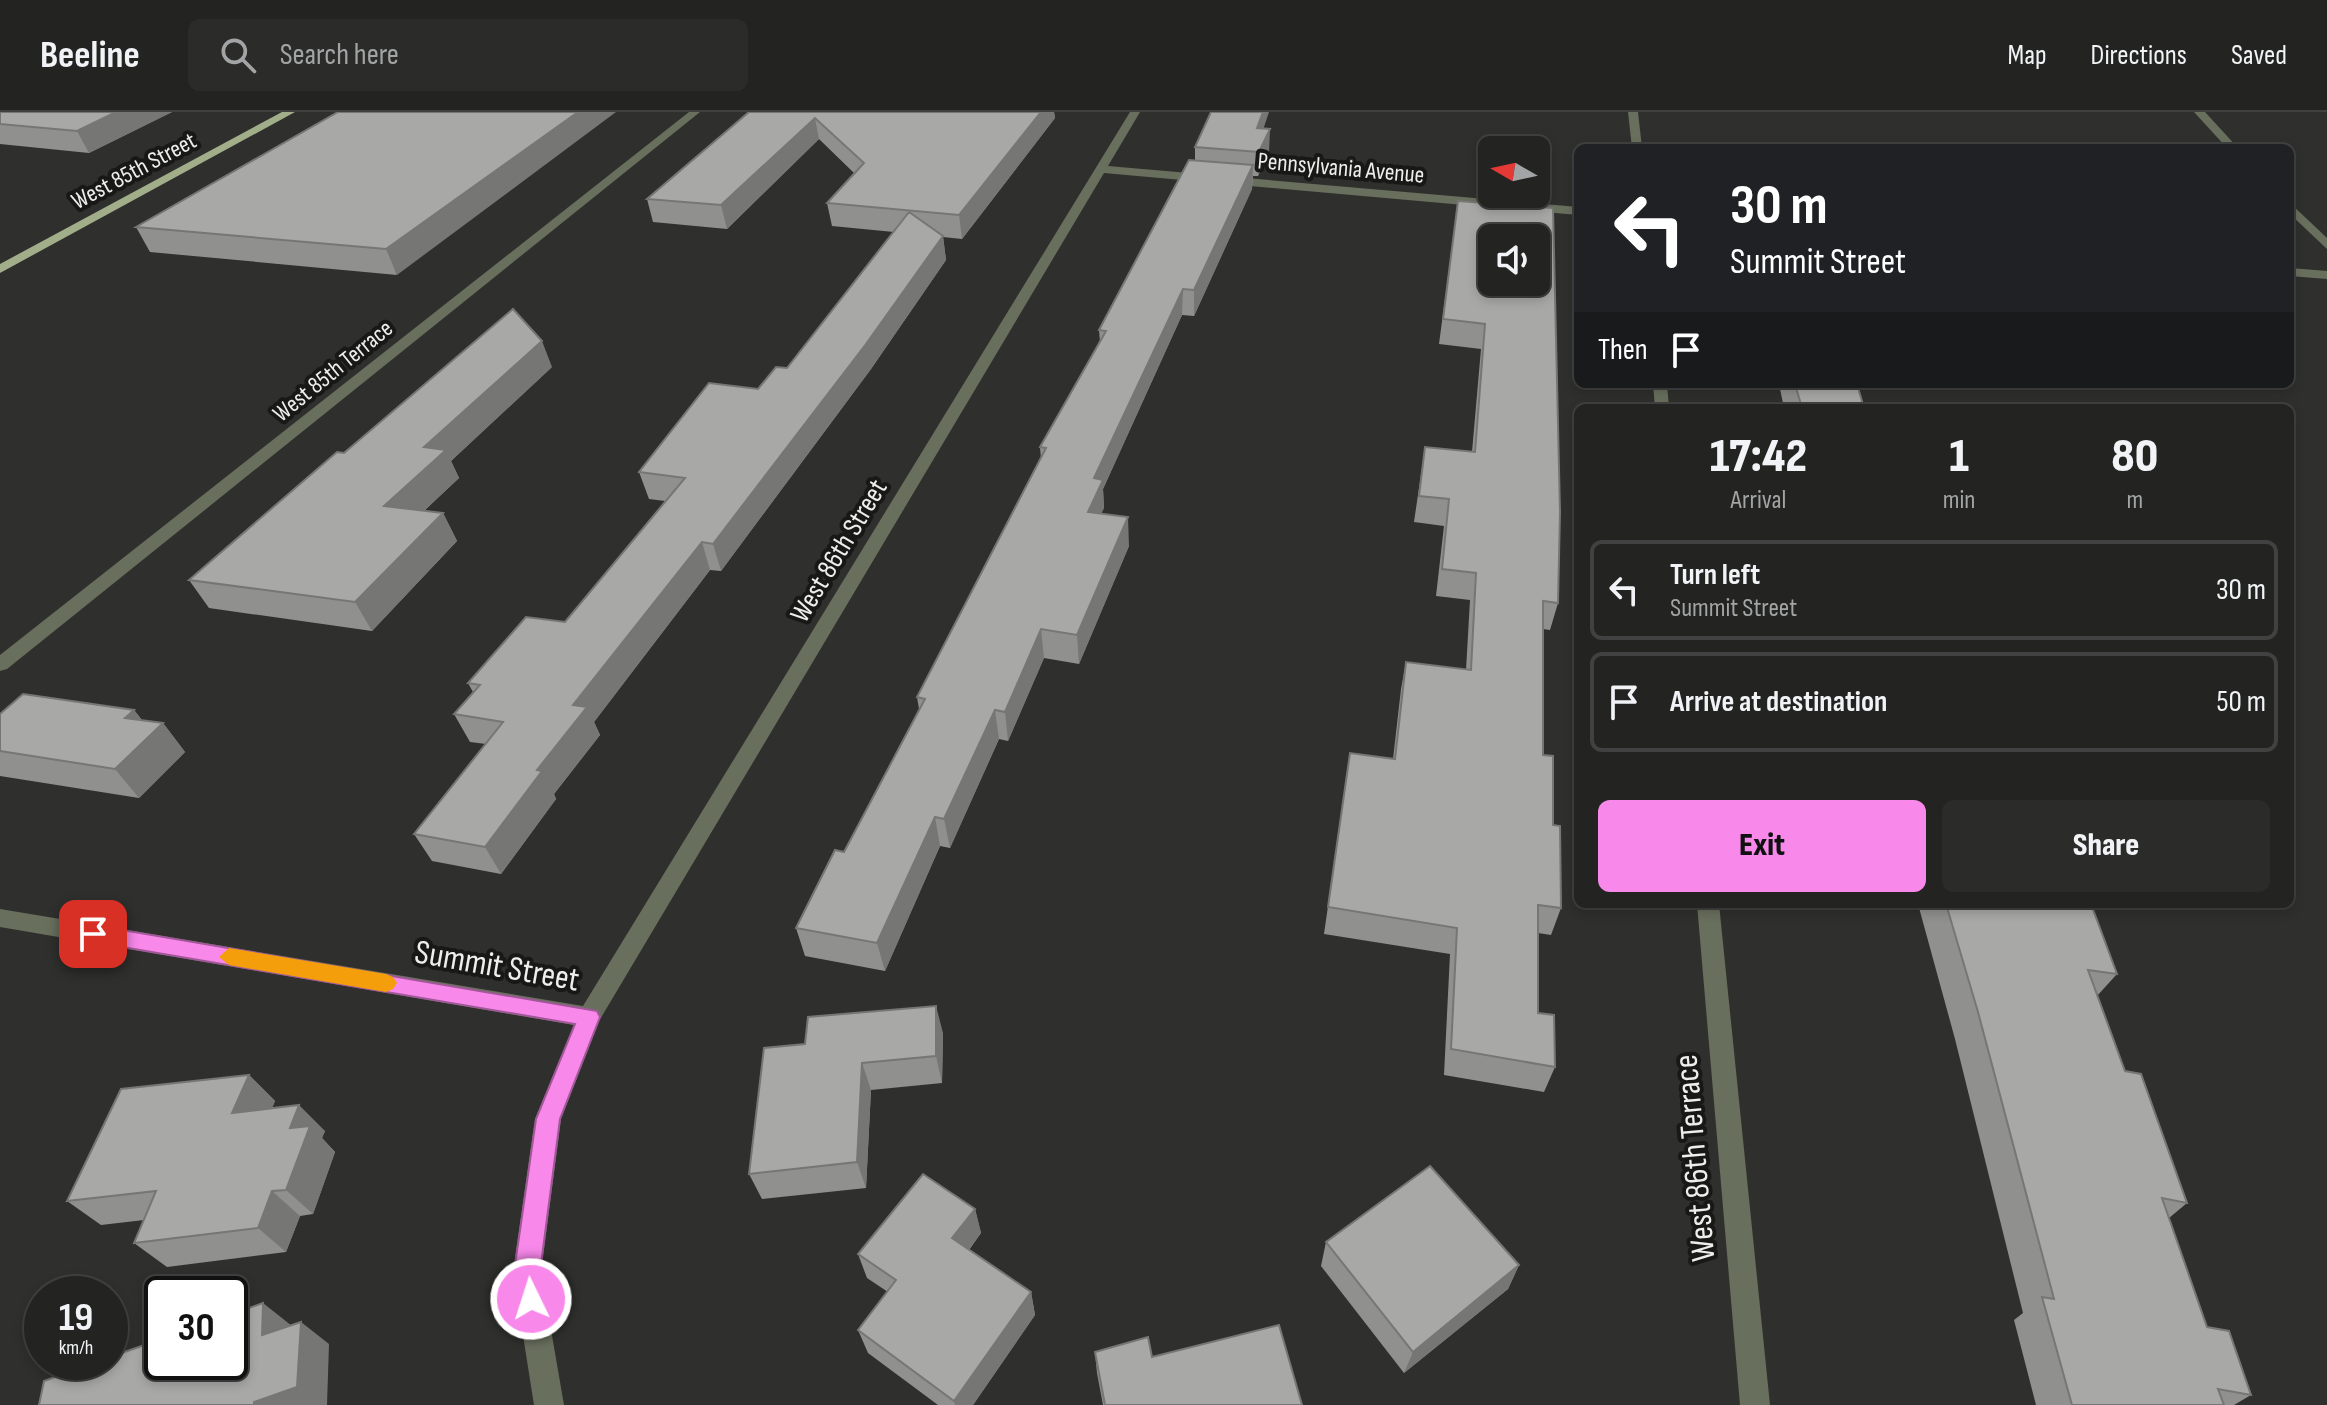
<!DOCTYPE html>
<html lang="en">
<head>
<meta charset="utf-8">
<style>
  :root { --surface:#232422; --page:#2b2c2a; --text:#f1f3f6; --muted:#a3a4a5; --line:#404140; --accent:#f888ea }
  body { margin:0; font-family:"Sofia Sans Condensed",sans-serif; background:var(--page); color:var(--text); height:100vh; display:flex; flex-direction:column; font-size:30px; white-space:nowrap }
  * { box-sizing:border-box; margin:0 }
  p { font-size:26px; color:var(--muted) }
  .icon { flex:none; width:44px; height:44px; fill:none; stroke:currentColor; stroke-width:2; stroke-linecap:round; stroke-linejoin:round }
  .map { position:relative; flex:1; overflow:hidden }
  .side { position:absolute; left:1574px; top:292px; width:720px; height:504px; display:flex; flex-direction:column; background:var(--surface); border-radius:12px; box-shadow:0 4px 12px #0003,0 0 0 2px var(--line) }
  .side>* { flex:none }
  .guide { position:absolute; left:1574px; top:32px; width:720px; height:244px; border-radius:12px; box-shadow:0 4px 12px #0003,0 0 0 2px var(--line); background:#202124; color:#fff; overflow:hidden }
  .needle { width:52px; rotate:279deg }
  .controls { position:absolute; left:1478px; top:24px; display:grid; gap:16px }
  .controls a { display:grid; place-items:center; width:72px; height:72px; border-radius:12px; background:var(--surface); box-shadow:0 4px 12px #0003,0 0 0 2px var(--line); font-size:40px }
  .speed { position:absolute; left:24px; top:1164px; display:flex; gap:16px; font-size:40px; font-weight:700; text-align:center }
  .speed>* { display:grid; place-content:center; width:104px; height:104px; border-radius:50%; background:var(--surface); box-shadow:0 4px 12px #0003,0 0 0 2px var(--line); line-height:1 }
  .speed small { font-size:20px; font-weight:400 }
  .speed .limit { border:4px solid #111; border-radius:12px; background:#fff; color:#111 }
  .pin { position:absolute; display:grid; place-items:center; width:68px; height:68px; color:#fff; margin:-34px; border-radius:16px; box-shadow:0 4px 12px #0006 }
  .me { position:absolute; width:88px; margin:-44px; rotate:356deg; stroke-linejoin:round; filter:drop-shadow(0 0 6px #0008) }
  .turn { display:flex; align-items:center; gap:28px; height:168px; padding:0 24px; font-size:36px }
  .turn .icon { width:104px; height:104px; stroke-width:2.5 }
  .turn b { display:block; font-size:56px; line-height:68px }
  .then { display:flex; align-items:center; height:76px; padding:0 24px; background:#0003; gap:16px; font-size:30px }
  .eta { display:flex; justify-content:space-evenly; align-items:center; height:136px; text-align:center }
  .eta b { font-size:48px; font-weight:800; line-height:56px }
  .cta { display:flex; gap:16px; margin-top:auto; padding:16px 24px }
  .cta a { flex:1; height:92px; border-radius:12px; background:var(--accent); color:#111; font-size:32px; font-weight:800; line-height:92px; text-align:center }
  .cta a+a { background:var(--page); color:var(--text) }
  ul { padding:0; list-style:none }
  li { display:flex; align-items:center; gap:24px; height:100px; margin:0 16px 12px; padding:0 8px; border:4px solid var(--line); border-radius:12px }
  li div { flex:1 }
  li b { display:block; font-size:30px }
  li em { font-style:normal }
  header { display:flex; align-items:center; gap:48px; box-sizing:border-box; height:112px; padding:0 40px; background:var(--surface); border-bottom:2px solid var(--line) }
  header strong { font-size:38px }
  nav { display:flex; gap:44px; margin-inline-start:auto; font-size:28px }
  .search { width:560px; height:72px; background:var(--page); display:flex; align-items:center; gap:20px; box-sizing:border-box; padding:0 28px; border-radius:12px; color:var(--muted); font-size:30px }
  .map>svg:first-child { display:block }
</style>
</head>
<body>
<header>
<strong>Beeline</strong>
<div class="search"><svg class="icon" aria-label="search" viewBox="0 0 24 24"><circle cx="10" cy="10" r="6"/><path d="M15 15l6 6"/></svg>Search here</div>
<nav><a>Map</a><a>Directions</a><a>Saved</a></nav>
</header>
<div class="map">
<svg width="2327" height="1293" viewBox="0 0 2327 1293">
  <rect width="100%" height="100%" fill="#2f302d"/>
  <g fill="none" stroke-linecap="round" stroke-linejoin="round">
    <g fill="#696f5d" fill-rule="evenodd">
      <path d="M 689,0 L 700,0 L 7,557 L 0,559 L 0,543 Z"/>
      <path d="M 1130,0 L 1140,0 L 1108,54 L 1578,95 L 1578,103 L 1104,61 L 599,909 L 561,1007 L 541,1160 L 564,1293 L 534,1293 L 513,1160 L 535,1007 L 574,913 L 0,815 L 0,797 L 583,894 Z"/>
      <path d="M 1628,0 L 1638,0 L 1642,36 L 1632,36 Z"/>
      <path d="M 2194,0 L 2205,0 L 2238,36 L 2227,36 Z"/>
      <path d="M 2290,91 L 2327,126 L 2327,137 L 2290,102 Z"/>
      <path d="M 2290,156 L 2327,159 L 2327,167 L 2290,164 Z"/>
      <path d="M 1653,272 L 1667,272 L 1669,296 L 1655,296 Z"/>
      <path d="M 1697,792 L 1719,792 L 1770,1293 L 1740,1293 Z"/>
    </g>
    <path fill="#a2ae89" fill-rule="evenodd" d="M 282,0 L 295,0 L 0,161 L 0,152 Z"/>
  </g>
  <g fill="#90918f">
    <path d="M 0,0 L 172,0 L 89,41 L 0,32 Z"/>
    <path d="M 338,0 L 397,163 L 150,140 L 136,115 Z"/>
    <path d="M 749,0 L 1054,0 L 1055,6 L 962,127 L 943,125 L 946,148 L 871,257 L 721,459 L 710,458 L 594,610 L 600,623 L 554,682 L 556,687 L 501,762 L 432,749 L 414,722 L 486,632 L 470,630 L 454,602 L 473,580 L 468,571 L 565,510 L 665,389 L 649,387 L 639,360 L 787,256 L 894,120 L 832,114 L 827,91 L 854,61 L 819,27 L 727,117 L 653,110 L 647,87 Z"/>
    <path d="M 1264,16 L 1269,40 L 1258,64 L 1253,64 L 1252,77 L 1194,204 L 1182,203 L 1103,377 L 1104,396 L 1101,401 L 1129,434 L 1079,552 L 1044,546 L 1008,629 L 999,627 L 950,736 L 940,734 L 885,859 L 805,844 L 796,816 L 844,740 L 919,597 L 917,585 L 1041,347 L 1040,335 L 1100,230 L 1099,218 L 1195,48 L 1195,35 Z"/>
    <path d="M 1458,89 L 1558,491 L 1550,518 L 1543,517 L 1543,643 L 1553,713 L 1561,796 L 1551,823 L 1538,821 L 1538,901 L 1555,955 L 1544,980 L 1444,963 L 1450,842 L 1324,822 L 1350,641 L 1393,647 L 1401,577 L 1406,550 L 1466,558 L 1470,488 L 1436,484 L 1444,414 L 1414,410 L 1425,335 L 1472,340 L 1481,237 L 1439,232 Z"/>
    <path d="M 552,255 L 451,349 L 459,366 L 424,399 L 443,401 L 457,429 L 372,519 L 209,496 L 189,468 L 344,341 Z"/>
    <path d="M 1779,272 L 1857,272 L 1864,296 L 1784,296 Z"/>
    <path d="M 134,598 L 142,608 L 163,611 L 185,640 L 139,686 L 0,664 L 0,602 Z"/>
    <path d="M 1918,792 L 2091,792 L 2117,862 L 2097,884 L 2125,959 L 2187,1091 L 2169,1106 L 2207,1215 L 2251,1283 L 2234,1293 L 2036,1293 L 2014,1208 L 2023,1201 L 1955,927 Z"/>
    <path d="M 943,921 L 942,971 L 871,978 L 866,1076 L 762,1087 L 749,1062 L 764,936 Z"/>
    <path d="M 249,963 L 275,989 L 272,996 L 325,1019 L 322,1026 L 335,1040 L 313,1102 L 300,1104 L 286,1140 L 167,1155 L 134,1131 L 144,1108 L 101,1113 L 67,1089 Z"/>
    <path d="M 975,1097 L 981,1121 L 969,1138 L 1031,1180 L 1035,1203 L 973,1293 L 938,1293 L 868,1241 L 858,1218 L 888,1180 L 867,1166 L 858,1142 Z"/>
    <path d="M 1326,1130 L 1519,1153 L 1508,1177 L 1404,1261 L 1321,1154 Z"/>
    <path d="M 1095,1240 L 1152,1245 L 1302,1293 L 1103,1293 L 1097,1261 Z"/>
  </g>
  <g fill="#767674">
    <path d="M 116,0 L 172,0 L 89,41 L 77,19 Z"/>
    <path d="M 578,0 L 616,0 L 397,163 L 386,137 Z"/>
    <path d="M 1041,0 L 1054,0 L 1055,6 L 962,127 L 959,103 Z"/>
    <path d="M 1263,0 L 1269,0 L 1256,39 L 1257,16 Z"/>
    <path d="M 815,6 L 819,27 L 727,117 L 721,93 Z"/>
    <path d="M 1270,17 L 1269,40 L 1258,64 L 1259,40 Z"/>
    <path d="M 1253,53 L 1252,77 L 1194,204 L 1194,178 Z"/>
    <path d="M 943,124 L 946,148 L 871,257 L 721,459 L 713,432 Z"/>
    <path d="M 1183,177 L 1182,203 L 1103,377 L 1104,396 L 1089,428 L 1088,400 L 1094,366 Z"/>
    <path d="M 542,229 L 552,255 L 451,349 L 459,366 L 399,422 L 384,394 L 424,335 Z"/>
    <path d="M 443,401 L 457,429 L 372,519 L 355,490 Z"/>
    <path d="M 1128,405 L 1129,434 L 1079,552 L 1077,523 Z"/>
    <path d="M 702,430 L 710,458 L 594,610 L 600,623 L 554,682 L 556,687 L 501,762 L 485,735 L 537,658 L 573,593 Z"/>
    <path d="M 1041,517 L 1044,546 L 1008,629 L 1005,600 Z"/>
    <path d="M 134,598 L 152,621 L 163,611 L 185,640 L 139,686 L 115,657 L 125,606 Z"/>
    <path d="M 995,598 L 999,627 L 950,736 L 944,707 Z"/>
    <path d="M 935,705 L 940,734 L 885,859 L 877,831 Z"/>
    <path d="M 936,894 L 943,921 L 942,971 L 936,944 Z"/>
    <path d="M 862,951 L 871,978 L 866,1076 L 857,1050 Z"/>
    <path d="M 249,963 L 275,989 L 259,1027 L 232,1001 Z"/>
    <path d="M 299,993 L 325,1019 L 322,1026 L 335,1040 L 313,1102 L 286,1078 L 290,1016 Z"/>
    <path d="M 272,1079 L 300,1104 L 286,1140 L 258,1116 Z"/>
    <path d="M 975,1097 L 981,1121 L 959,1150 L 952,1126 Z"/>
    <path d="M 1519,1153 L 1508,1177 L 1404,1261 L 1413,1240 Z"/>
    <path d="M 1031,1180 L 1035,1203 L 973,1293 L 955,1293 L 954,1289 Z"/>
    <path d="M 263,1191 L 292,1214 L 262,1223 Z"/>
    <path d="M 301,1210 L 329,1232 L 327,1293 L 254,1293 L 254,1290 Z"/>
  </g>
  <g fill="#a8a9a6" stroke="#767674" stroke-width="2" fill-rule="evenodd">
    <path d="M 0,0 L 116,0 L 77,19 L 0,12 Z"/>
    <path d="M 338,0 L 578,0 L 386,137 L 136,115 Z"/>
    <path d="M 749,0 L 1041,0 L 959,103 L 827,91 L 864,51 L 815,6 L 721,93 L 647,87 Z"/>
    <path d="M 1211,0 L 1263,0 L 1257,16 L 1270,17 L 1259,40 L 1195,35 Z"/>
    <path d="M 1189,48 L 1253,53 L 1194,178 L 1183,177 L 1094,366 L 1103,368 L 1088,400 L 1128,405 L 1077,523 L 1041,517 L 1005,600 L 995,598 L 944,707 L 935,705 L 877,831 L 796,816 L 835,738 L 844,740 L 925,587 L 917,585 L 1046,336 L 1040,335 L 1106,219 L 1099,218 Z"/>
    <path d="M 1458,89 L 1553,96 L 1560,400 L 1558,491 L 1543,489 L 1543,643 L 1553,644 L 1553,713 L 1560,714 L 1561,796 L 1538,793 L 1538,901 L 1554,903 L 1555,955 L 1451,937 L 1457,816 L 1328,795 L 1350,641 L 1395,647 L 1406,550 L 1471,558 L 1476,461 L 1442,457 L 1449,387 L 1419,384 L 1425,335 L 1475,340 L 1485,212 L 1443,207 ZM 1492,126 L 1536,126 L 1536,170 L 1492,170 Z"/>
    <path d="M 909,100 L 943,124 L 866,232 L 713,432 L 702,430 L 573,593 L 587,595 L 537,658 L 542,659 L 485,735 L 414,722 L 503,610 L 454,602 L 480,573 L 468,571 L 526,505 L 565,510 L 685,366 L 639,360 L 709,271 L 758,277 L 776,255 L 787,256 Z"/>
    <path d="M 513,197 L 542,229 L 424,335 L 446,338 L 384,394 L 443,401 L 355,490 L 189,468 L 337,340 L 344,341 Z"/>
    <path d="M 1795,272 L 1857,272 L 1864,296 L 1802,296 Z"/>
    <path d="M 23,582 L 134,598 L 125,606 L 163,611 L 115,657 L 0,639 L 0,602 Z"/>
    <path d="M 1946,792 L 2091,792 L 2117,862 L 2088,858 L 2125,959 L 2141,962 L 2187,1091 L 2162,1086 L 2207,1215 L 2229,1219 L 2251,1283 L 2218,1277 L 2224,1293 L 2072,1293 L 2042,1185 L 2054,1187 L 1978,900 Z"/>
    <path d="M 936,894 L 936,944 L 862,951 L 857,1050 L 749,1062 L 764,936 L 805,932 L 808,905 Z"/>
    <path d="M 249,963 L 232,1001 L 299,993 L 290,1016 L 310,1014 L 286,1078 L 272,1079 L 258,1116 L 134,1131 L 156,1079 L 67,1089 L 121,977 Z"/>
    <path d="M 1430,1054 L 1519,1153 L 1413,1240 L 1326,1130 Z"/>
    <path d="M 923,1062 L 975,1097 L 952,1126 L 1031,1180 L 954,1289 L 858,1218 L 896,1168 L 858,1142 Z"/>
    <path d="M 263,1191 L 262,1223 L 301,1210 L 297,1275 L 254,1290 L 254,1293 L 39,1293 L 44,1269 L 97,1250 L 110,1250 L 110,1245 L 162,1227 L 162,1250 L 230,1250 L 230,1203 Z"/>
    <path d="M 1279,1213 L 1302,1293 L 1105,1293 L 1095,1240 L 1148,1225 L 1152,1245 Z"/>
  </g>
  <path fill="#f888ea" stroke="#a15898" stroke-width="2" d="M 93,813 L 597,899 L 600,905 L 560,1007 L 540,1160 L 544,1187 L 540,1196 L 531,1199 L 522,1196 L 514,1160 L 536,1007 L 575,912 L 93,830 L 83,822 Z"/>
  <path fill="#f59e0b" d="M 229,836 L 386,862 L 393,865 L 397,871 L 393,877 L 386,880 L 229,853 L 219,845 Z"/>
  <g text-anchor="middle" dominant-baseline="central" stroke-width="8" stroke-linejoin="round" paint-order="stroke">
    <g font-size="24" fill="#eeefed" stroke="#181817">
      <text transform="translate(1341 56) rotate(5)">Pennsylvania Avenue</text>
      <text transform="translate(134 59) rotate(-28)">West 85th Street</text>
      <text transform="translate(333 259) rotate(-39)">West 85th Terrace</text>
    </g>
    <g font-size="28" fill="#eeefed" stroke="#181817">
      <text transform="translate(839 439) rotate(-59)">West 86th Street</text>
    </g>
    <g font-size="34" fill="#eeefed" stroke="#181817">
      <text transform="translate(497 854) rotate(10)">Summit Street</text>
      <text transform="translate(1695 1046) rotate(-95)">West 86th Terrace</text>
    </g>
  </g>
</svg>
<div class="controls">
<a><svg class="needle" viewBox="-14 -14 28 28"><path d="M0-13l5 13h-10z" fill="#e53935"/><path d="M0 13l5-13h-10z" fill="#a3a4a5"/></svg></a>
<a><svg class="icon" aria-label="sound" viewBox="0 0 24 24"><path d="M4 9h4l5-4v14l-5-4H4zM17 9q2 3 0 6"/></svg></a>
</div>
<div class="speed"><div>19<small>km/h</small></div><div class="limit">30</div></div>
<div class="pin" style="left:93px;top:822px;background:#d93025"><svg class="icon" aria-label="arrive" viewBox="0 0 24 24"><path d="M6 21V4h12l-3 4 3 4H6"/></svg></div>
<svg class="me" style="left:531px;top:1187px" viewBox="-20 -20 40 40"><circle r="17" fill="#f888ea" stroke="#fff" stroke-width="3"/><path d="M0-11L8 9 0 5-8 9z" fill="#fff"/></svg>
<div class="guide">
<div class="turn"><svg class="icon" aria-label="left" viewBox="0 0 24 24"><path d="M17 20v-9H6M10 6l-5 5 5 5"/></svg><div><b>30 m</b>Summit Street</div></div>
<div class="then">Then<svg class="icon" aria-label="arrive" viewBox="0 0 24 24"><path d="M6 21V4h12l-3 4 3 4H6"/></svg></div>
</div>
<section class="side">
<div class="eta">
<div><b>17:42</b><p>Arrival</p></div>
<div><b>1</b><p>min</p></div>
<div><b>80</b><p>m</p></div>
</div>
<ul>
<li><svg class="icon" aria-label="left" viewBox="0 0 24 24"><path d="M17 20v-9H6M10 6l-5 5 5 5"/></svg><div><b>Turn left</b><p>Summit Street</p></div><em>30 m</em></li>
<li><svg class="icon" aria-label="arrive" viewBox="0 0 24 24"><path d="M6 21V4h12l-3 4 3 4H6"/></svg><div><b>Arrive at destination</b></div><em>50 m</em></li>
</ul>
<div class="cta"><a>Exit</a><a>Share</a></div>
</section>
</div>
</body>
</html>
